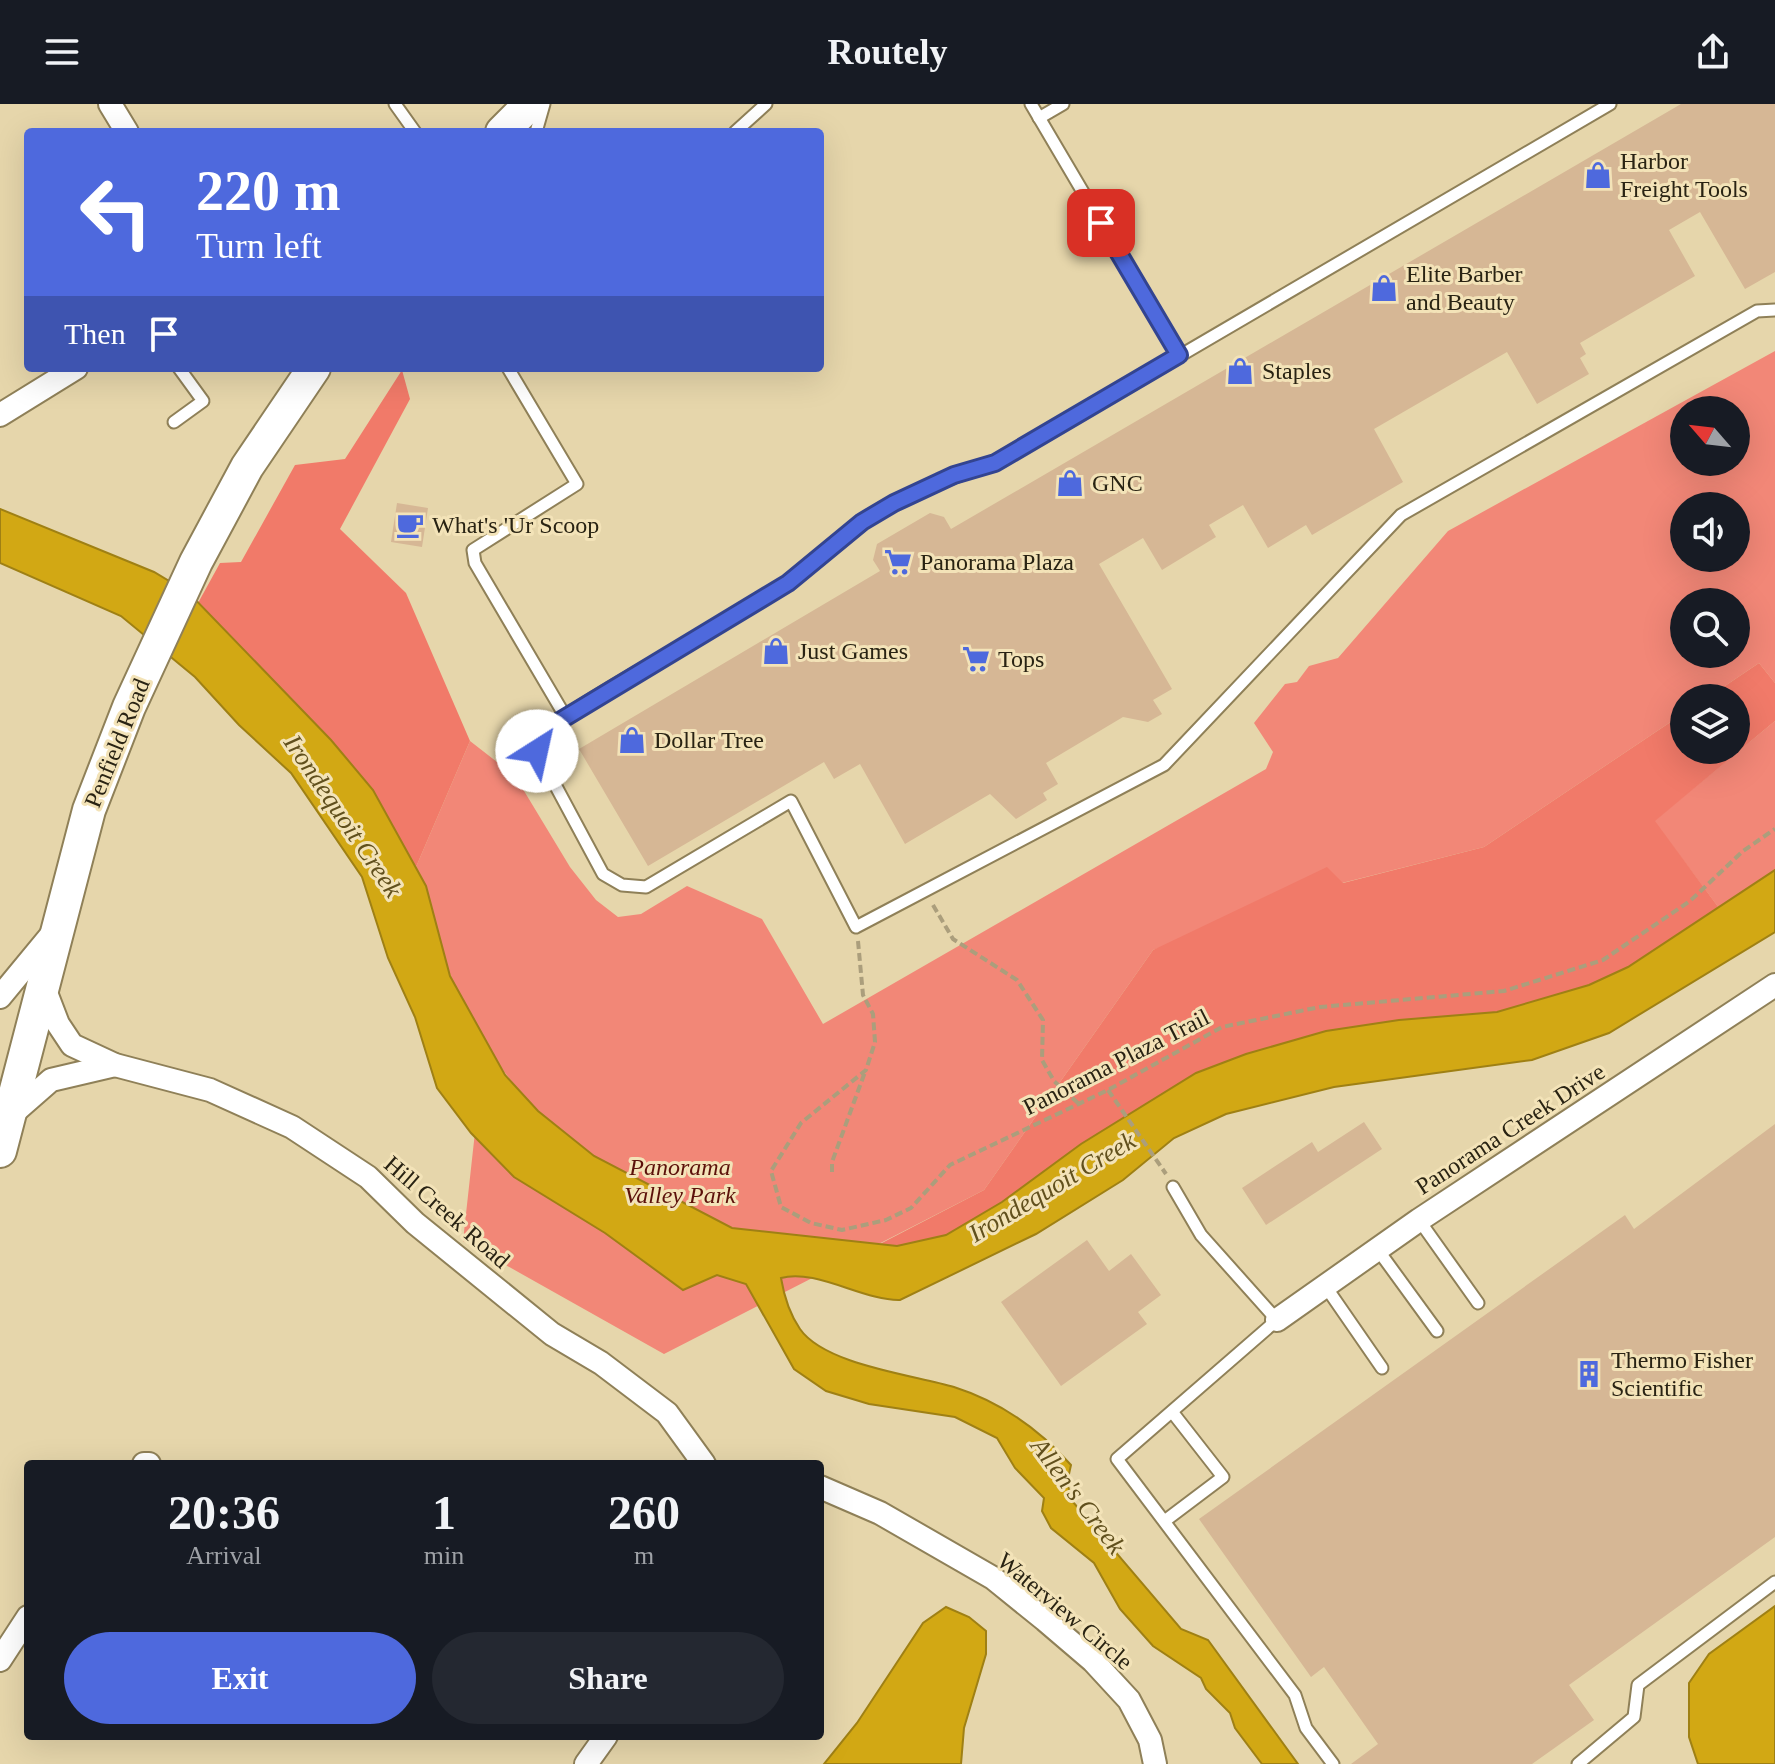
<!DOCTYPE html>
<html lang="en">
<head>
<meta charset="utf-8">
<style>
  :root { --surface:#171b24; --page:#242831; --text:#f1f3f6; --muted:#9ea1a6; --accent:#4e69dd }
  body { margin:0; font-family:"Times New Roman",serif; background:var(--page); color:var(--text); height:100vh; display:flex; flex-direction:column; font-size:30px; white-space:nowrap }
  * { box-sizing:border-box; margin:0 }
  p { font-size:26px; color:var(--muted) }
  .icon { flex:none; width:44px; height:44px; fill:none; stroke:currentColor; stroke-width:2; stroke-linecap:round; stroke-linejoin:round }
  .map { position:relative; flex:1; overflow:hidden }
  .drawer { position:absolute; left:24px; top:1356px; width:800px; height:280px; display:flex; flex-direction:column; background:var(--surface); border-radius:8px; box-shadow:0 8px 32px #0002 }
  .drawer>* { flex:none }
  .hud { position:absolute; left:24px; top:24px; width:800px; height:244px; border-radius:8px; box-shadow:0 8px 32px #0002; background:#4e69dd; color:#fff; overflow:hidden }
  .needle { width:52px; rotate:298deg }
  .buttons { position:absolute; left:1670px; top:292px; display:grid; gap:16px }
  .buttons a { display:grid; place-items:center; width:80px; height:80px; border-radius:50%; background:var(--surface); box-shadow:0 8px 32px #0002; font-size:40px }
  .pin { position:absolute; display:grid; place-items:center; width:68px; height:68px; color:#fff; margin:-34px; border-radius:16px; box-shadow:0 4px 12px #0006 }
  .me { position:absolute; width:88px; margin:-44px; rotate:35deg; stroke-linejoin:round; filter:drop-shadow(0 0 6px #0008) }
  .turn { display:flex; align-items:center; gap:28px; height:168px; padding:0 40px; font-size:36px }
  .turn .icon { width:104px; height:104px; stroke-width:2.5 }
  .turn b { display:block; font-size:56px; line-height:68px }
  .then { display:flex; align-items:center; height:76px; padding:0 40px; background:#0003; gap:16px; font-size:30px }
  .eta { display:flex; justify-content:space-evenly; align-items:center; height:136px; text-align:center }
  .eta b { font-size:48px; font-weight:800; line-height:56px }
  .primary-button { display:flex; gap:16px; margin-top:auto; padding:16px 40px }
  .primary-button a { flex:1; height:92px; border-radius:48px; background:var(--accent); color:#fff; font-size:32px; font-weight:800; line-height:92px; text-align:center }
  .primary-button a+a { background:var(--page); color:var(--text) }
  header { display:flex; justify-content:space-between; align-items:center; height:104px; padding:0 40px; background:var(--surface); font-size:36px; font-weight:800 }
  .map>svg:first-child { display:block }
</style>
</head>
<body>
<header><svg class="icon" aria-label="menu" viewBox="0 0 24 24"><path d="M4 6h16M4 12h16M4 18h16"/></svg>Routely<svg class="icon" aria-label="share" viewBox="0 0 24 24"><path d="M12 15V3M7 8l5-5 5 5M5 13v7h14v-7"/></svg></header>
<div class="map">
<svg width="1775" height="1660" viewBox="0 0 1775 1660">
  <rect width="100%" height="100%" fill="#e6d6ab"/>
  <g fill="#f28777" fill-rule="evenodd">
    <path d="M 1775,247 L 1775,579 L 1759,559 L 1707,594 L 1684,594 L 1684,609 L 1484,743 L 1342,779 L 1153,846 L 984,1086 L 664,1250 L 463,1137 L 476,1019 L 525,993 C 497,963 464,909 450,870 C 437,835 435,797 416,763 L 470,637 L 515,672 L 570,763 L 596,796 L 618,813 L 641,810 L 687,782 L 762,815 L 823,920 L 1266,665 L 1273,648 L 1254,619 L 1285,580 L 1297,578 L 1309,562 L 1338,554 L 1448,427 ZM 1684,306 L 1736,306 L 1736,358 L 1684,358 ZM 1684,402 L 1736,402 L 1736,454 L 1684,454 ZM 1684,498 L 1736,498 L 1736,550 L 1684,550 Z"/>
    <path d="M 1775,617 L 1775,766 L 1719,804 L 1654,717 Z"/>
  </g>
  <g fill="#f17a69">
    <path d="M 402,266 L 410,295 L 340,425 L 406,489 L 470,637 L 416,763 L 373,686 L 198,499 L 220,459 L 241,458 L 295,361 L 345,355 Z"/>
    <path d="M 1759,559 L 1775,579 L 1775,617 L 1655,717 L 1719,804 L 1628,863 L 1589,881 L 1497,908 L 1399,916 L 1326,927 L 1246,950 L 1196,969 L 1081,1040 L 1002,1098 L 946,1131 L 897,1142 L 878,1141 L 984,1086 L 1153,846 L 1327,763 L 1343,779 L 1484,743 L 1684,609 L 1684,646 L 1736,646 L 1736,594 L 1707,594 Z"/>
  </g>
  <g fill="#d2a814" stroke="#9f8014" stroke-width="2">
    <path d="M 0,405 L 154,468 L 189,489 L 331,636 L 373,686 L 426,782 L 450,872 L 505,971 L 538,1007 L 594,1052 L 732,1124 L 897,1142 L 946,1131 L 1002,1098 L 1081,1040 L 1196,969 L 1246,950 L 1326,927 L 1399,916 L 1497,908 L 1589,881 L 1628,863 L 1775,766 L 1775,828 L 1609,929 L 1532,956 L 1334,983 L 1226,1010 L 1174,1034 L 1123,1076 L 1036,1130 L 900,1196 C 864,1197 815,1164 781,1174 C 784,1192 789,1209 800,1225 C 825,1261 914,1271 954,1283 C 1001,1298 1039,1325 1071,1361 L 1067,1379 L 1073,1398 L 1181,1525 L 1208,1536 L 1298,1660 L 1262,1660 L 1235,1624 L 1230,1609 L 1206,1585 L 1201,1574 L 1153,1542 L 1120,1505 L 1094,1459 L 1051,1424 L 1042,1407 L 1044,1394 L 1015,1364 L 997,1334 L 955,1313 L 869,1300 L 826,1287 L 794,1265 L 746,1180 L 717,1171 L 683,1186 L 605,1129 L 514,1073 L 471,1029 L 437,984 L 415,913 L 388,854 L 362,773 L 291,669 L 239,621 L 195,573 L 121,512 L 0,459 Z"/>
    <path d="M 1775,1502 L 1775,1660 L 1698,1660 L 1689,1633 L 1689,1579 L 1709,1550 Z"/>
    <path d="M 946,1503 L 969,1513 L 986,1527 L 986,1550 L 964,1624 L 961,1660 L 824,1660 L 857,1619 L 923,1519 Z"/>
  </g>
  <g fill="#d6b795">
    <path d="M 1681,0 L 1775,0 L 1775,168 L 1745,185 L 1700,108 L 1669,126 L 1695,172 L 1580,239 L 1586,250 L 1580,254 L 1589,270 L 1537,300 L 1507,248 L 1374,325 L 1403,378 L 1312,431 L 1306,421 L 1268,444 L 1243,401 L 1209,421 L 1216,433 L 1162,466 L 1143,434 L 1099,460 L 1172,585 L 1153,596 L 1162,610 L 1148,618 L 1123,613 L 1046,659 L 1058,680 L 1043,689 L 1047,696 L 1016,715 L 990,690 L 905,740 L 860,660 L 834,675 L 824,658 L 648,762 L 579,645 L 880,467 L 873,456 L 877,440 L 930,409 L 944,413 L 951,425 Z"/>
    <path d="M 397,399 L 428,404 L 422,443 L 391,438 Z"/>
    <path d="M 1364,1018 L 1382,1045 L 1266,1121 L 1242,1084 L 1312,1038 L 1318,1048 Z"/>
    <path d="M 1775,1020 L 1775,1433 L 1569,1581 L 1594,1616 L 1532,1660 L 1351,1660 L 1378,1640 L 1324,1563 L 1311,1573 L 1199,1415 L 1625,1111 L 1634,1125 Z"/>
    <path d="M 1087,1136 L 1109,1167 L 1131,1150 L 1161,1191 L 1138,1208 L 1147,1220 L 1061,1282 L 1001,1198 Z"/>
  </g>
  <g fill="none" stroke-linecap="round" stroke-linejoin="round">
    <g stroke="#8f8058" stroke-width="15">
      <g id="service">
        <path d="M 395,0 L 415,28"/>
        <path d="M 1031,0 L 1179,251"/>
        <path d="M 1610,0 L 1017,347 C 978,368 934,377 894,399 C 854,421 826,455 788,479 C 708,531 621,572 543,627 L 537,647 L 603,770 L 622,781 L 646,783 L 791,697 L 856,823 L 1164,661 L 1401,411 L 1757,207 L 1775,206"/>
        <path d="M 1039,14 L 1063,0"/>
        <path d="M 536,28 L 544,0"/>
        <path d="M 735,28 L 766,0"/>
        <path d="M 508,264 L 577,380 L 473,446 L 475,459 L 565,612"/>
        <path d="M 174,318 L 203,297 L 179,264"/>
        <path d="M 1173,1083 L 1201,1131 L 1277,1216 L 1117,1355 L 1295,1591 L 1306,1624 L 1333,1660"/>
        <path d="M 1419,1116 L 1478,1199"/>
        <path d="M 1378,1146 L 1437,1227"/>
        <path d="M 1326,1183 L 1382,1264"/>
        <path d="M 1166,1416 L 1223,1373 L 1173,1309"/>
        <path d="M 1578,1660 L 1634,1613 L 1638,1581 L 1775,1478"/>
      </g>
    </g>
    <g stroke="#8f8058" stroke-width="26">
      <g id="minor">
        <path d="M 110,0 L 127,28"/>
        <path d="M 0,311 L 76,264"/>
        <path d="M 43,881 L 58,920 L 72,941 L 115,961 L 210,986 L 292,1023 L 368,1073 L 415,1119 L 552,1230 L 601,1259 L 667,1309 L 704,1360"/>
        <path d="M 0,893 L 52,830"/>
        <path d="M 11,1011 L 51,976 L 115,961"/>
        <path d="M 1277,1216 L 1419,1116 L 1775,881"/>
        <path d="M 144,1360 L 149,1360"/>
        <path d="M 820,1383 L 880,1409 L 993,1474 L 1045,1516 L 1093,1557 L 1129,1596 L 1150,1636 L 1155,1660"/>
        <path d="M 0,1556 L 28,1513"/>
        <path d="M 586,1660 L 606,1632"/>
      </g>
    </g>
    <g stroke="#8f8058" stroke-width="36">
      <g id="secondary">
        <path d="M 502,28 L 530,0"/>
        <path d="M 0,1047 L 89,706 L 129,603 L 196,458 L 247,363 L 314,264"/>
      </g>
    </g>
    <g stroke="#ab9e7c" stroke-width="4" stroke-dasharray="8 4" stroke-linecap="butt">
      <path d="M 933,801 L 953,835 L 1017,876 L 1043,916 L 1042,956 L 1054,977 L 1079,1000"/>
      <path d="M 858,837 L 863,891 L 873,910 L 875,938 L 866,966 L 801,1019 L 771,1067 L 781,1103 L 811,1119 L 842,1126 L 886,1116 L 911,1104 L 950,1061 L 1108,986 L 1222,923 L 1320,903 L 1504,887 L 1603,856 L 1690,797 L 1743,747 L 1775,725"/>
      <path d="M 1108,986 L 1166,1070"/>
      <path d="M 832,1068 L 832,1058 L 865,968"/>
    </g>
    <use href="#service" stroke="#fff" stroke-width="11"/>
    <use href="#minor" stroke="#fff" stroke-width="22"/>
    <use href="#secondary" stroke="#fff" stroke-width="32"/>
  </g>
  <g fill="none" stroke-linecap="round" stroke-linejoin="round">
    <g stroke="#334490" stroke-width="20">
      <path id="route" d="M 537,647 L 543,627 L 788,479 L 862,418 L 894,399 L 954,371 L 995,359 L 1179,251 L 1101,119"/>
    </g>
    <use href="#route" stroke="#4e69dd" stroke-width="14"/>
  </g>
  <defs>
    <g id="shop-bare" transform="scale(2.16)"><path d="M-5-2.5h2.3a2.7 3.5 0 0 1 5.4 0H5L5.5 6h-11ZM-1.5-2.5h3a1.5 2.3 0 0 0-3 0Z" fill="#4e69dd" stroke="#f3e3b8" stroke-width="2.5" paint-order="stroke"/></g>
    <g id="cafe-bare" transform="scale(2.16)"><path d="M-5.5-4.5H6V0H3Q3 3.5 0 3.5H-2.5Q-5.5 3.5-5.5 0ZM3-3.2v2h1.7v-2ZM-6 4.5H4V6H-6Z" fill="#4e69dd" stroke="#f3e3b8" stroke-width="2.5" paint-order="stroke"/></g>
    <g id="supermarket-bare" transform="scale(2.16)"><path d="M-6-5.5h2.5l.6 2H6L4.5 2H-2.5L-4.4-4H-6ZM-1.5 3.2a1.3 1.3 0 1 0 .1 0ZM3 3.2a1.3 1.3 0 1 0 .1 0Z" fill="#4e69dd" stroke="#f3e3b8" stroke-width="2.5" paint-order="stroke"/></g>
    <g id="building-bare" transform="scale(2.16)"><path d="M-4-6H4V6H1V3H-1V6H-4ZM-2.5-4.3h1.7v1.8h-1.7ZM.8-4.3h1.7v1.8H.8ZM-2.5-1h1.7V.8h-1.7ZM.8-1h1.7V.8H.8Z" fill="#4e69dd" stroke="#f3e3b8" stroke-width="2.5" paint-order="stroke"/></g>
  </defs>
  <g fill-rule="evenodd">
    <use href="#shop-bare" x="1598" y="71"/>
    <use href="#shop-bare" x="1384" y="184"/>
    <use href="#shop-bare" x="1240" y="267"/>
    <use href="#shop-bare" x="1070" y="379"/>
    <use href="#cafe-bare" x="410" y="421"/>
    <use href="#supermarket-bare" x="898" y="458"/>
    <use href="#shop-bare" x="776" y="547"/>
    <use href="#supermarket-bare" x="976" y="555"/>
    <use href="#shop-bare" x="632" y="636"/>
    <use href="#building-bare" x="1589" y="1270"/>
  </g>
  <g text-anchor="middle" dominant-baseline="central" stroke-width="6" stroke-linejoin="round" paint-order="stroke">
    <g font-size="24" fill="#292313" stroke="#f3e3b8" text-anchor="start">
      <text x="1620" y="57">Harbor<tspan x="1620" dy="28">Freight Tools</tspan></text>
      <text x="1406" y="170">Elite Barber<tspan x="1406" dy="28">and Beauty</tspan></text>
      <text x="1262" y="267">Staples</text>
      <text x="1092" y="379">GNC</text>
      <text x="432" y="421">What's 'Ur Scoop</text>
      <text x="920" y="458">Panorama Plaza</text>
      <text x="798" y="547">Just Games</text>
      <text x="998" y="555">Tops</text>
      <text x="654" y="636">Dollar Tree</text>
      <text x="1611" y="1256">Thermo Fisher<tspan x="1611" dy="28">Scientific</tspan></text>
    </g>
    <g font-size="24" fill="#292313" stroke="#f3e3b8">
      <text transform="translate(117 639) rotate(-68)">Penfield Road</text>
      <text transform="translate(1116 958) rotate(-27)">Panorama Plaza Trail</text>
      <text transform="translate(1510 1025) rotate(-33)">Panorama Creek Drive</text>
      <text transform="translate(447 1108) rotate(41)">Hill Creek Road</text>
      <text transform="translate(1065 1507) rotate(40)">Waterview Circle</text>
    </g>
    <g font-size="24" font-style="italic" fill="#5c110a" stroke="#f3e3b8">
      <text x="680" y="1063">Panorama<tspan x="680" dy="28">Valley Park</tspan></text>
    </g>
    <g font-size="26" font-style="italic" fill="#61501d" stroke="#f3e3b8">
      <text transform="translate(343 712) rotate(56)">Irondequoit Creek</text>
      <text transform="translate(1052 1083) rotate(-31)">Irondequoit Creek</text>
      <text transform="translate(1078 1392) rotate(53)">Allen's Creek</text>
    </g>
  </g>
</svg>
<div class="buttons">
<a><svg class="needle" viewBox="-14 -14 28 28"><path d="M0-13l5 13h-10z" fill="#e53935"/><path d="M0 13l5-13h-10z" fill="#9ea1a6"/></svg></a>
<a><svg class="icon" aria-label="sound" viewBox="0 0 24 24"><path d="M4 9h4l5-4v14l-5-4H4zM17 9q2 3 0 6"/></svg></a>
<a><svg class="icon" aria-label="search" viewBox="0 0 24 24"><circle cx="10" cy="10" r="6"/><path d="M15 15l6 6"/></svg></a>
<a><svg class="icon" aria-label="layers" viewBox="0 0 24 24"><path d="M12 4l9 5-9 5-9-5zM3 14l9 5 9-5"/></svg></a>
</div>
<div class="pin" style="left:1101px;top:119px;background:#d93025"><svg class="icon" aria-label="arrive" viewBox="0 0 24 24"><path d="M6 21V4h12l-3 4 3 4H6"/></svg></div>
<svg class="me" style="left:537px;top:647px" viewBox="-20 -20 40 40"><circle r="19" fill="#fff"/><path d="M0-13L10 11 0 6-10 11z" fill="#4e69dd"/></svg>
<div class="hud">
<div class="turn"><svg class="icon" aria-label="left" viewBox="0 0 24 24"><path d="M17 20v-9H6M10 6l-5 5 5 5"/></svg><div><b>220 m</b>Turn left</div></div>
<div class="then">Then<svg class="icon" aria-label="arrive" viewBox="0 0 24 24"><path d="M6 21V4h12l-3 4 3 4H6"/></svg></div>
</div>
<section class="drawer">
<div class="eta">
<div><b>20:36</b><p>Arrival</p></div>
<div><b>1</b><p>min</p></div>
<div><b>260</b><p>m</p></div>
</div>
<div class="primary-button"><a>Exit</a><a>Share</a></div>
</section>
</div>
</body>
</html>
